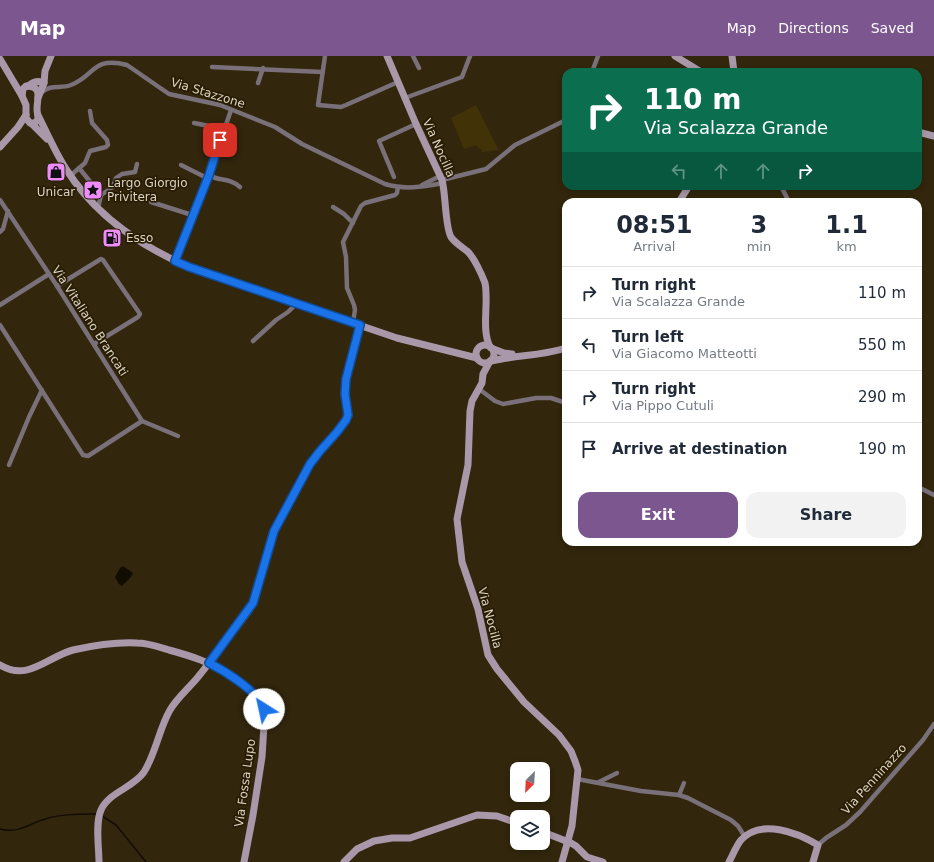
<!DOCTYPE html>
<html lang="en">
<head>
<meta charset="utf-8">
<style>
  :root { --surface:#fff; --page:#f2f2f3; --text:#1f2937; --muted:#747a83; --line:#e0e1e3; --accent:#7c568f }
  body { margin:0; font-family:"DejaVu Sans",sans-serif; background:var(--page); color:var(--text); height:100vh; display:flex; flex-direction:column; font-size:15px; white-space:nowrap }
  * { box-sizing:border-box; margin:0 }
  p { font-size:13px; color:var(--muted) }
  .icon { flex:none; width:22px; height:22px; fill:none; stroke:currentColor; stroke-width:2; stroke-linecap:round; stroke-linejoin:round }
  .map { position:relative; flex:1; overflow:hidden }
  .drawer { position:absolute; left:562px; top:142px; width:360px; height:348px; display:flex; flex-direction:column; background:var(--surface); border-radius:12px; box-shadow:0 2px 6px #0003 }
  .drawer>* { flex:none }
  .top-card { position:absolute; left:562px; top:12px; width:360px; height:122px; border-radius:12px; box-shadow:0 2px 6px #0003; background:#0b6e4f; color:#fff; overflow:hidden }
  .needle { width:26px; rotate:204deg }
  .controls { position:absolute; left:510px; top:706px; display:grid; gap:8px }
  .controls a { display:grid; place-items:center; width:40px; height:40px; border-radius:8px; background:var(--surface); box-shadow:0 2px 6px #0003; font-size:20px }
  .pin { position:absolute; display:grid; place-items:center; width:34px; height:34px; color:#fff; margin:-17px; border-radius:8px; box-shadow:0 2px 6px #0006 }
  .me { position:absolute; width:44px; margin:-22px; rotate:325deg; stroke-linejoin:round; filter:drop-shadow(0 0 3px #0008) }
  .turn { display:flex; align-items:center; gap:14px; height:84px; padding:0 16px; font-size:18px }
  .turn .icon { width:52px; height:52px; stroke-width:2.5 }
  .turn b { display:block; font-size:28px; line-height:34px }
  .lanes { display:flex; align-items:center; height:38px; padding:0 16px; background:#0003; justify-content:center; gap:20px; direction:ltr }
  .lanes .off { opacity:.35 }
  .eta { display:flex; justify-content:space-evenly; align-items:center; height:68px; text-align:center }
  .eta b { font-size:24px; font-weight:700; line-height:28px }
  .action { display:flex; gap:8px; margin-top:auto; padding:8px 16px }
  .action a { flex:1; height:46px; border-radius:12px; background:var(--accent); color:#fff; font-size:16px; font-weight:700; line-height:46px; text-align:center }
  .action a+a { background:var(--page); color:var(--text) }
  ul { padding:0; list-style:none }
  li { display:flex; align-items:center; gap:12px; height:52px; padding:0 16px; border-top:1px solid var(--line) }
  li div { flex:1 }
  li b { display:block; font-size:15px }
  li em { font-style:normal }
  header { display:flex; align-items:center; gap:24px; box-sizing:border-box; height:56px; padding:0 20px; background:var(--accent); color:#fff }
  header strong { font-size:19px }
  nav { display:flex; gap:22px; margin-inline-start:auto; font-size:14px }
  .map>svg:first-child { display:block }
</style>
</head>
<body>
<header>
<strong>Map</strong>
<nav><a>Map</a><a>Directions</a><a>Saved</a></nav>
</header>
<div class="map">
<svg width="934" height="806" viewBox="0 0 934 806">
  <rect width="100%" height="100%" fill="#32260c"/>
  <path fill="#423207" d="M 476,49 L 498,93 L 499,94 L 482,96 L 481,93 L 477,91 L 477,89 L 464,93 L 451,62 Z"/>
  <path fill="#120d03" d="M 123,510 L 133,517 L 131,521 L 122,530 L 119,528 L 115,521 L 120,512 Z"/>
  <g fill="none" stroke-linecap="round" stroke-linejoin="round">
    <g stroke="#120d03" stroke-width="1.5">
      <path d="M 102,760 L 116,769 L 146,806"/>
      <path d="M 0,773 C 19,778 28,768 45,763 C 61,758 79,758 96,758"/>
    </g>
    <g stroke="#79707a" stroke-width="4.5">
      <path d="M 325,0 L 318,49 L 341,51 L 346,49 L 398,26"/>
      <path d="M 413,0 L 419,12"/>
      <path d="M 212,11 L 323,16"/>
      <path d="M 592,16 L 598,0"/>
      <path d="M 258,27 L 263,12"/>
      <path d="M 42,36 C 51,28 61,33 71,29 C 95,20 92,0 127,9 L 169,38 L 220,49 L 275,71 L 302,88 L 385,128 C 405,134 422,131 443,127"/>
      <path d="M 405,42 L 462,21 L 470,0"/>
      <path d="M 563,66 L 566,71"/>
      <path d="M 194,67 L 224,73"/>
      <path d="M 181,109 L 207,122"/>
      <path d="M 79,112 L 101,139 L 98,152"/>
      <path d="M 209,119 C 220,126 229,121 240,131"/>
      <path d="M 70,120 L 85,107 L 90,95 L 106,91 L 108,89 L 107,84 L 92,67 L 90,55"/>
      <path d="M 394,121 L 379,85 L 416,68"/>
      <path d="M 442,124 L 486,113 L 515,89 L 566,64"/>
      <path d="M 422,129 L 440,120"/>
      <path d="M 781,130 L 789,146"/>
      <path d="M 101,139 L 113,131 L 116,122 L 122,118 L 135,116 L 137,108"/>
      <path d="M 0,144 L 57,230 L 142,365 L 178,380"/>
      <path d="M 151,146 L 192,159"/>
      <path d="M 333,151 L 344,158 L 353,167"/>
      <path d="M 0,176 L 3,173 L 8,155"/>
      <path d="M 175,205 L 209,119 L 231,54"/>
      <path d="M 57,230 L 96,206 L 101,203 L 103,204 L 140,258 L 138,261 L 94,288"/>
      <path d="M 0,249 L 49,218"/>
      <path d="M 353,266 L 355,254 L 354,249 L 347,232 L 346,201 L 343,186 L 361,150 L 365,147 L 395,139 L 397,137 L 398,131"/>
      <path d="M 0,269 L 83,399 L 88,400 L 142,365"/>
      <path d="M 253,285 L 276,264 L 288,256 L 297,247"/>
      <path d="M 479,333 L 495,345 L 503,348 L 536,342 L 551,342 L 566,347"/>
      <path d="M 9,409 L 29,361 L 42,334"/>
      <path d="M 918,431 L 934,439"/>
      <path d="M 577,723 L 641,735 L 679,739 L 688,742 L 731,764 L 738,770 L 745,781"/>
      <path d="M 599,726 L 617,717"/>
      <path d="M 679,739 L 684,727"/>
      <path d="M 818,789 L 826,782 L 846,769 L 860,756 L 923,684 L 934,668"/>
    </g>
    <g stroke="#a898a9" stroke-width="7">
      <path d="M 387,0 L 416,68 L 442,124 C 446,139 445,171 451,181 C 455,187 462,191 467,195 C 474,201 482,219 485,227 C 489,247 481,273 490,291"/>
      <path d="M 675,0 L 701,16"/>
      <path d="M 732,0 L 734,16"/>
      <path d="M 0,3 L 22,40"/>
      <path d="M 44,27 L 45,15 L 51,0"/>
      <path d="M 26,30 C 43,30 37,42 37,53 C 37,56 38,59 38,63 L 35,67 L 30,67 L 26,62 L 26,49 L 22,40 L 23,33 Z"/>
      <path d="M 28,30 C 33,26 38,24 44,27 L 38,42"/>
      <path d="M 38,59 C 47,77 55,96 66,113 C 95,159 140,190 189,211 L 397,282 L 477,302"/>
      <path d="M 32,68 L 47,83"/>
      <path d="M 918,76 L 934,80"/>
      <path d="M 0,91 L 18,71 L 26,59"/>
      <path d="M 679,146 L 689,130"/>
      <circle cx="485" cy="298" r="9"/>
      <path d="M 491,292 L 504,297 L 512,298"/>
      <path d="M 490,305 L 483,318 L 482,327 L 472,345 L 470,355 L 468,409 L 457,463 L 462,506 L 478,553 L 488,599 L 497,613 L 524,646 L 559,679 L 571,695 L 575,705 L 578,714 L 577,723 L 572,770 L 562,806"/>
      <path d="M 491,305 C 516,299 542,300 566,292"/>
      <path d="M 0,609 C 28,626 47,601 73,594 C 91,590 118,586 137,587 C 148,587 159,591 169,594 C 191,600 211,606 230,620 C 243,628 260,638 265,653 L 262,701 L 253,759 L 244,806"/>
      <path d="M 543,776 L 571,787 L 576,790 L 587,801 L 603,806"/>
      <path d="M 99,806 C 99,792 95,767 101,754 C 109,736 133,732 144,716 C 156,697 159,673 170,654 C 177,642 189,632 198,621 C 215,600 231,578 248,556 L 253,547 L 274,475 L 310,408 L 320,395 L 337,377 L 346,364 L 348,359 L 345,338 L 345,323 L 360,269"/>
      <path d="M 344,806 L 357,793 L 374,785 L 392,782 L 410,782 L 477,759 L 497,760 L 517,767"/>
      <path d="M 729,806 C 733,799 736,790 741,784 C 761,762 798,777 818,789 L 813,806"/>
    </g>
  </g>
  <g fill="none" stroke-linecap="round" stroke-linejoin="round">
    <g stroke="#114b97" stroke-width="10">
      <path id="route" d="M 220,84 L 209,119 L 175,205 L 189,211 L 360,269 L 346,323 L 345,338 L 348,359 L 346,364 L 337,376 L 320,395 L 310,408 L 274,475 L 253,547 L 209,607 C 225,615 259,636 264,653"/>
    </g>
    <use href="#route" stroke="#1a73e8" stroke-width="7"/>
  </g>
  <defs>
    <g id="shop-square" transform="scale(1)"><rect x="-9" y="-9" width="18" height="18" rx="4" fill="#ed8cfa" stroke="#281d03"/><path d="M-5-2.5h2.3a2.7 3.5 0 0 1 5.4 0H5L5.5 6h-11ZM-1.5-2.5h3a1.5 2.3 0 0 0-3 0Z" fill="#111"/></g>
    <g id="sight-square" transform="scale(1)"><rect x="-9" y="-9" width="18" height="18" rx="4" fill="#ed8cfa" stroke="#281d03"/><path d="M0-6L1.8-2.2L6-1.7L2.9 1.2L3.7 5.4L0 3.3L-3.7 5.4L-2.9 1.2L-6-1.7L-1.8-2.2Z" fill="#111"/></g>
    <g id="fuel-square" transform="scale(1)"><rect x="-9" y="-9" width="18" height="18" rx="4" fill="#ed8cfa" stroke="#281d03"/><path d="M-5.5-6h7V0h2V4h1.3V-2.5L3-4.5l.8-.8L6-3V5H2.5V1h-1V6h-7ZM-4.2-4.7v3.2H.2V-4.7Z" fill="#111"/></g>
  </defs>
  <g fill-rule="evenodd">
    <use href="#shop-square" x="56" y="116"/>
    <use href="#sight-square" x="93" y="134"/>
    <use href="#fuel-square" x="112" y="182"/>
  </g>
  <g text-anchor="middle" dominant-baseline="central" stroke-width="3.5" stroke-linejoin="round" paint-order="stroke">
    <g font-size="12" fill="#dad3c3" stroke="#281d03">
      <text transform="translate(208 37) rotate(17)">Via Stazzone</text>
      <text transform="translate(439 92) rotate(66)">Via Nocilla</text>
      <text transform="translate(90 265) rotate(57)">Via Vitaliano Brancati</text>
      <text transform="translate(490 562) rotate(75)">Via Nocilla</text>
      <text transform="translate(874 723) rotate(-48)">Via Penninazzo</text>
      <text transform="translate(245 727) rotate(-82)">Via Fossa Lupo</text>
    </g>
    <g font-size="12" fill="#dad3c3" stroke="#281d03" text-anchor="start">
      <text x="107" y="127">Largo Giorgio<tspan x="107" dy="14">Privitera</tspan></text>
      <text x="56" y="136" text-anchor="middle">Unicar</text>
      <text x="126" y="182">Esso</text>
    </g>
  </g>
</svg>
<div class="controls">
<a><svg class="needle" viewBox="-14 -14 28 28"><path d="M0-13l5 13h-10z" fill="#e53935"/><path d="M0 13l5-13h-10z" fill="#747a83"/></svg></a>
<a><svg class="icon" aria-label="layers" viewBox="0 0 24 24"><path d="M12 4l9 5-9 5-9-5zM3 14l9 5 9-5"/></svg></a>
</div>
<div class="pin" style="left:220px;top:84px;background:#d93025"><svg class="icon" aria-label="arrive" viewBox="0 0 24 24"><path d="M6 21V4h12l-3 4 3 4H6"/></svg></div>
<svg class="me" style="left:264px;top:653px" viewBox="-20 -20 40 40"><circle r="19" fill="#fff"/><path d="M0-13L10 11 0 6-10 11z" fill="#1a73e8"/></svg>
<div class="top-card">
<div class="turn"><svg class="icon" aria-label="right" viewBox="0 0 24 24"><path d="M7 20v-9h11M14 6l5 5-5 5"/></svg><div><b>110 m</b>Via Scalazza Grande</div></div>
<div class="lanes"><svg class="icon off" aria-label="left" viewBox="0 0 24 24"><path d="M17 20v-9H6M10 6l-5 5 5 5"/></svg><svg class="icon off" aria-label="ahead" viewBox="0 0 24 24"><path d="M12 20V5M6 11l6-6 6 6"/></svg><svg class="icon off" aria-label="ahead" viewBox="0 0 24 24"><path d="M12 20V5M6 11l6-6 6 6"/></svg><svg class="icon" aria-label="right" viewBox="0 0 24 24"><path d="M7 20v-9h11M14 6l5 5-5 5"/></svg></div>
</div>
<section class="drawer">
<div class="eta">
<div><b>08:51</b><p>Arrival</p></div>
<div><b>3</b><p>min</p></div>
<div><b>1.1</b><p>km</p></div>
</div>
<ul>
<li><svg class="icon" aria-label="right" viewBox="0 0 24 24"><path d="M7 20v-9h11M14 6l5 5-5 5"/></svg><div><b>Turn right</b><p>Via Scalazza Grande</p></div><em>110 m</em></li>
<li><svg class="icon" aria-label="left" viewBox="0 0 24 24"><path d="M17 20v-9H6M10 6l-5 5 5 5"/></svg><div><b>Turn left</b><p>Via Giacomo Matteotti</p></div><em>550 m</em></li>
<li><svg class="icon" aria-label="right" viewBox="0 0 24 24"><path d="M7 20v-9h11M14 6l5 5-5 5"/></svg><div><b>Turn right</b><p>Via Pippo Cutuli</p></div><em>290 m</em></li>
<li><svg class="icon" aria-label="arrive" viewBox="0 0 24 24"><path d="M6 21V4h12l-3 4 3 4H6"/></svg><div><b>Arrive at destination</b></div><em>190 m</em></li>
</ul>
<div class="action"><a>Exit</a><a>Share</a></div>
</section>
</div>
</body>
</html>
